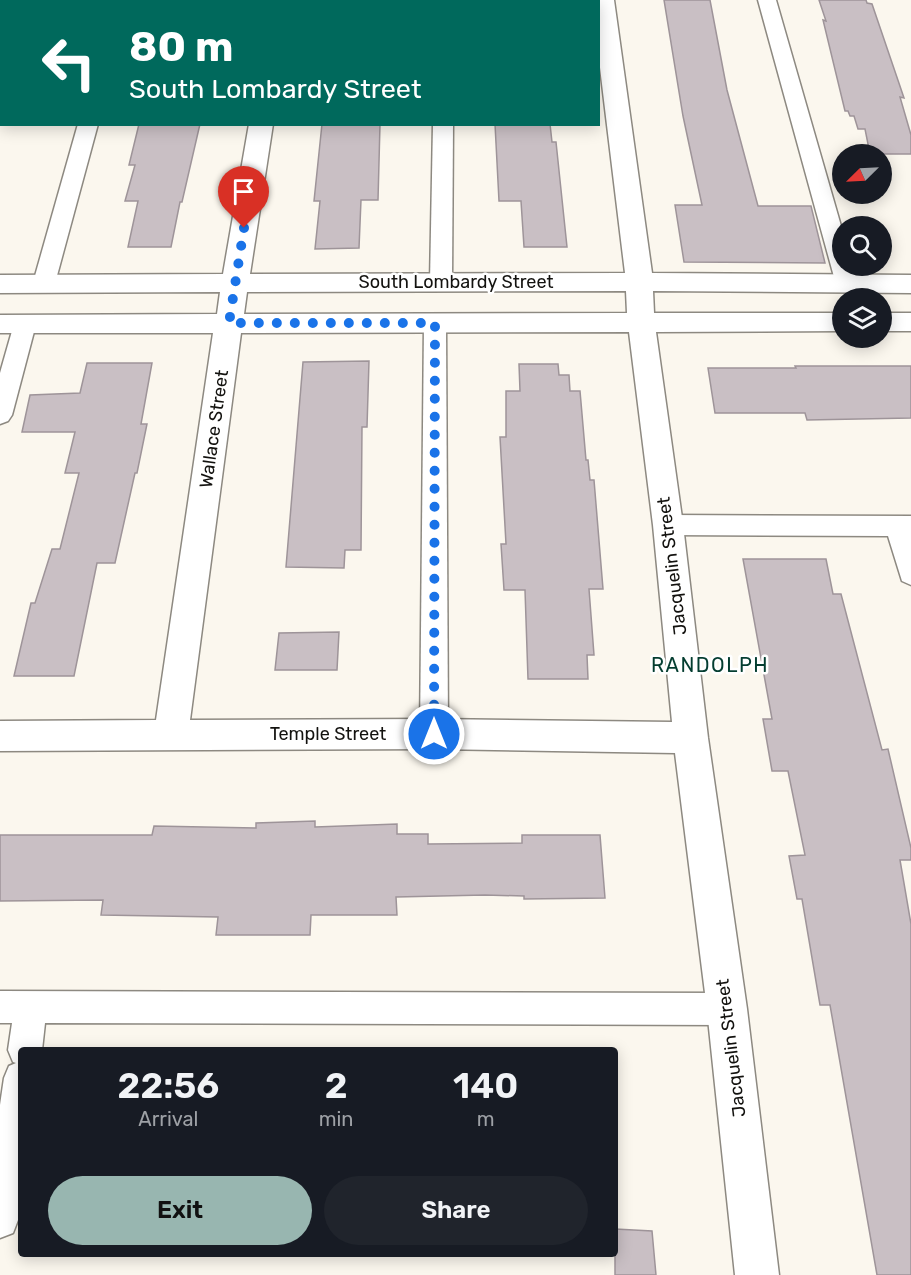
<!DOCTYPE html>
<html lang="en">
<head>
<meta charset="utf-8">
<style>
  :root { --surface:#171b24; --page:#20242c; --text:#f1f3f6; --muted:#9ea1a6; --accent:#98b6b0 }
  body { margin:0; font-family:Rubik,sans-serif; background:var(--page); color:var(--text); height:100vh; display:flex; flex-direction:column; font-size:22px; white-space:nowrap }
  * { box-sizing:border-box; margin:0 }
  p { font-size:20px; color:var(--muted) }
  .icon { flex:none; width:33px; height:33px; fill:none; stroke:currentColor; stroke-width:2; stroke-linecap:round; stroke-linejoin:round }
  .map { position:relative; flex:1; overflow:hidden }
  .drawer { position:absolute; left:18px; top:1047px; width:600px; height:210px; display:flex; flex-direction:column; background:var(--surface); border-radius:6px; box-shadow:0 3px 15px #0003 }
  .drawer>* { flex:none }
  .hud { position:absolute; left:0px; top:0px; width:600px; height:126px; box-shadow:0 3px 15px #0003; background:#00695c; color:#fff; overflow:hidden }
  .needle { width:39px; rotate:246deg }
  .controls { position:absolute; left:832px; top:144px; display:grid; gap:12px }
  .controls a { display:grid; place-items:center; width:60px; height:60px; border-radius:50%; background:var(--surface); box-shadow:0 3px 15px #0003; font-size:30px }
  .pin { position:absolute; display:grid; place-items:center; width:51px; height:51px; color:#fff; margin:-62px -26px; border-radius:50% 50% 50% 0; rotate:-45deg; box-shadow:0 0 6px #0007 }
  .pin .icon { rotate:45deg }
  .me { position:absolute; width:66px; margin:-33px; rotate:0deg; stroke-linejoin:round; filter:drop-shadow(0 0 4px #0008) }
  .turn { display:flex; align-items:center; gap:21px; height:126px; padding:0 30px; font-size:27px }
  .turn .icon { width:78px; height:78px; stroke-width:2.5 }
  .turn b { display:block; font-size:42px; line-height:51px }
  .eta { display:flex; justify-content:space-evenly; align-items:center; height:102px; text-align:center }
  .eta b { font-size:36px; font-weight:600; line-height:42px }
  .cta { display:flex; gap:12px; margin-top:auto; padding:12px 30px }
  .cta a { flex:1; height:69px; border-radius:36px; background:var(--accent); color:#111; font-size:24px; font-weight:600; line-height:69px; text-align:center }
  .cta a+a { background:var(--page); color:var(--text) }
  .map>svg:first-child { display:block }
</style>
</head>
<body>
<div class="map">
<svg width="911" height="1275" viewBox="0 0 911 1275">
  <rect width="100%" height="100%" fill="#fbf7ee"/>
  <g fill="#c9bfc4" stroke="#9e9499" stroke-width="1.5">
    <path d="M 664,0 L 710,0 L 727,90 L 758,206 L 811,206 L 825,263 L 684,262 L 675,205 L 702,205 L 683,116 Z"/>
    <path d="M 819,0 L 866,0 L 867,3 L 872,4 L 904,98 L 900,97 L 911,135 L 911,154 L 870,154 L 865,129 L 858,129 L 854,116 L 850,116 L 848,111 L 845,111 L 823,20 L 826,21 Z"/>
    <path d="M 139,124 L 200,124 L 182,202 L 180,202 L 171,247 L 128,247 L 138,201 L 125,201 L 135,165 L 129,165 Z"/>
    <path d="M 322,124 L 380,124 L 378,200 L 361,200 L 359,248 L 315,249 L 320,201 L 314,201 Z"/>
    <path d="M 495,124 L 550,124 L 552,142 L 556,142 L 567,247 L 524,247 L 521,201 L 499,201 Z"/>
    <path d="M 369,361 L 367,427 L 362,427 L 361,550 L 345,550 L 344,568 L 286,567 L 303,362 Z"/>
    <path d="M 87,363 L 152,363 L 141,424 L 147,424 L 137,473 L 135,473 L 115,563 L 97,563 L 74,676 L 14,676 L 31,603 L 35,603 L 52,549 L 60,549 L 79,473 L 65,473 L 75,432 L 22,432 L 30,395 L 80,393 Z"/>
    <path d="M 519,364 L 558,364 L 559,375 L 569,375 L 570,391 L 580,391 L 586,460 L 588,460 L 590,480 L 594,480 L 603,589 L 589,589 L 594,655 L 587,655 L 588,679 L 528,679 L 525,590 L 504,590 L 501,544 L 506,544 L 500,437 L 506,437 L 506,391 L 520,391 Z"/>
    <path d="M 795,366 L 911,366 L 911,418 L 807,420 L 805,413 L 715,413 L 708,368 L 796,368 Z"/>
    <path d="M 743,559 L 826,559 L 833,594 L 841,594 L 882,750 L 888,749 L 911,848 L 911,860 L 900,860 L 911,924 L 911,1275 L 877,1275 L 830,1005 L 820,1005 L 802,899 L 797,899 L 789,856 L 805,855 L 788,771 L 772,771 L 763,719 L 772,719 Z"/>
    <path d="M 339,632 L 337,670 L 275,670 L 279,633 Z"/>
    <path d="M 315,821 L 315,827 L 397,824 L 397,834 L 428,834 L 428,844 L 522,843 L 522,835 L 600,835 L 605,898 L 524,899 L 524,896 L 485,895 L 396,897 L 397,915 L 311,915 L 310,935 L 216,935 L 218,917 L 101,915 L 103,900 L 0,901 L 0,835 L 152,835 L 154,826 L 256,828 L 256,823 Z"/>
    <path d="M 615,1229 L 652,1231 L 656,1275 L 615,1275 Z"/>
  </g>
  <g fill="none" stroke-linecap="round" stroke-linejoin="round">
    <g stroke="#8d8981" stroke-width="3">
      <g id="service">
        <path d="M 114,0 L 132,0 L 114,2 Z"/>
        <rect x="435" y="0" width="18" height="2"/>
        <path d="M 758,0 L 776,0 L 843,233 L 843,266 L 853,266 L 858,284 L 855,289 L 847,291 L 839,289 L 836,284 Z"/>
        <path d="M 78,124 L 98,124 L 55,283 L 52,288 L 44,290 L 36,288 L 33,283 Z"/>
        <path d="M 433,124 L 453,124 L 452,282 L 449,287 L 441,289 L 433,287 L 430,282 Z"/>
        <path d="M 435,315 L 443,318 L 446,323 L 448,734 L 444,743 L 434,747 L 424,743 L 420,734 L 424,323 L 427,318 Z"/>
        <path d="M 25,316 L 33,319 L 36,324 L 12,415 L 8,421 L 0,424 L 0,373 L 14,324 L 17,319 Z"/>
        <path d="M 668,515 L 911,516 L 911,585 L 902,581 L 888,536 L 668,535 L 659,532 L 655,525 L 659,518 Z"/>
        <path d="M 0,991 L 727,993 L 739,997 L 743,1009 L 739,1021 L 727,1025 L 45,1023 L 42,1050 L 21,1050 L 21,1198 L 18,1220 L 13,1233 L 0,1238 L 0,1105 L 4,1078 L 9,1066 L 16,1063 L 13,1062 L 8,1050 L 12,1023 L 0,1023 Z"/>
      </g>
    </g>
    <g stroke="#8d8981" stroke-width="3">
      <g id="minor">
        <rect x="270" y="0" width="22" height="2"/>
        <path d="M 592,0 L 614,0 L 652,273 L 911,275 L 911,293 L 653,291 L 654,313 L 843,313 L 843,331 L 656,332 L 683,525 L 708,738 L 747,1009 L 779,1275 L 735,1275 L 707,1009 L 675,753 L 434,749 L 0,751 L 0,721 L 156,720 L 213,333 L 0,333 L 0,315 L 217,314 L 220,292 L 0,293 L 0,275 L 223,274 L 249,124 L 273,124 L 250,274 L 625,273 L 598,51 L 598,2 ZM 626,291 L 627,313 L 244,314 L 247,292 ZM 629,332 L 653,525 L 672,722 L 434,719 L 190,720 L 241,333 Z"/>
        <rect x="882" y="313" width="29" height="18"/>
      </g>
    </g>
    <use href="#service" fill="#fff" fill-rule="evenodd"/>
    <use href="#minor" fill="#fff" fill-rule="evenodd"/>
  </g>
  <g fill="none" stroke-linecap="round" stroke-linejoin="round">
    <path stroke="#1a73e8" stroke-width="10" stroke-dasharray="0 18" d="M 244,228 L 229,323 L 435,323 L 434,734"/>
  </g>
  <g text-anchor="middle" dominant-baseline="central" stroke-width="5" stroke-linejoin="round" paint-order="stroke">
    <g font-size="18" fill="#13120f" stroke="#fff">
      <text x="456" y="282">South Lombardy Street</text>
      <text transform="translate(214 429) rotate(-82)">Wallace Street</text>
      <text transform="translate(672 566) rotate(-97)">Jacquelin Street</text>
      <text x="328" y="734">Temple Street</text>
      <text transform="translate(731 1048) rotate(-97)">Jacquelin Street</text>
    </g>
    <g font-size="20" letter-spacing="1.5" fill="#043d30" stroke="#fff">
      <text x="710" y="665">RANDOLPH</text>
    </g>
  </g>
</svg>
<div class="controls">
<a><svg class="needle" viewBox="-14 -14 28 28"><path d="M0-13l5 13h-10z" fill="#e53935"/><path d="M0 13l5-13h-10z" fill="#9ea1a6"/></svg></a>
<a><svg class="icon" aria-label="search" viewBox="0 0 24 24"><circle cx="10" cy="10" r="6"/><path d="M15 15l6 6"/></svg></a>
<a><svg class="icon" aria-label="layers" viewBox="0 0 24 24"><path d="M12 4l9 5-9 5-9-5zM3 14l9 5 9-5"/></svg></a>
</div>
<div class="pin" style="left:244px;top:228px;background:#d93025"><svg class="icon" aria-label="arrive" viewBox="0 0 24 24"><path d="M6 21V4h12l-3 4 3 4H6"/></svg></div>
<svg class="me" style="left:434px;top:734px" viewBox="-20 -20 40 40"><circle r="17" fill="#1a73e8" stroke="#fff" stroke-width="3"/><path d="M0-11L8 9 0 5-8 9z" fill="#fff"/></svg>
<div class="hud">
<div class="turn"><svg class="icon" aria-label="left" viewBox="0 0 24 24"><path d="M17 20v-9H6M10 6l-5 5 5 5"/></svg><div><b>80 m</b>South Lombardy Street</div></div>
</div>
<section class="drawer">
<div class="eta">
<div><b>22:56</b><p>Arrival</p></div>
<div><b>2</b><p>min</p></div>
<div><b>140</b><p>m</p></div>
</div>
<div class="cta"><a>Exit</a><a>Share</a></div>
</section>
</div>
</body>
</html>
